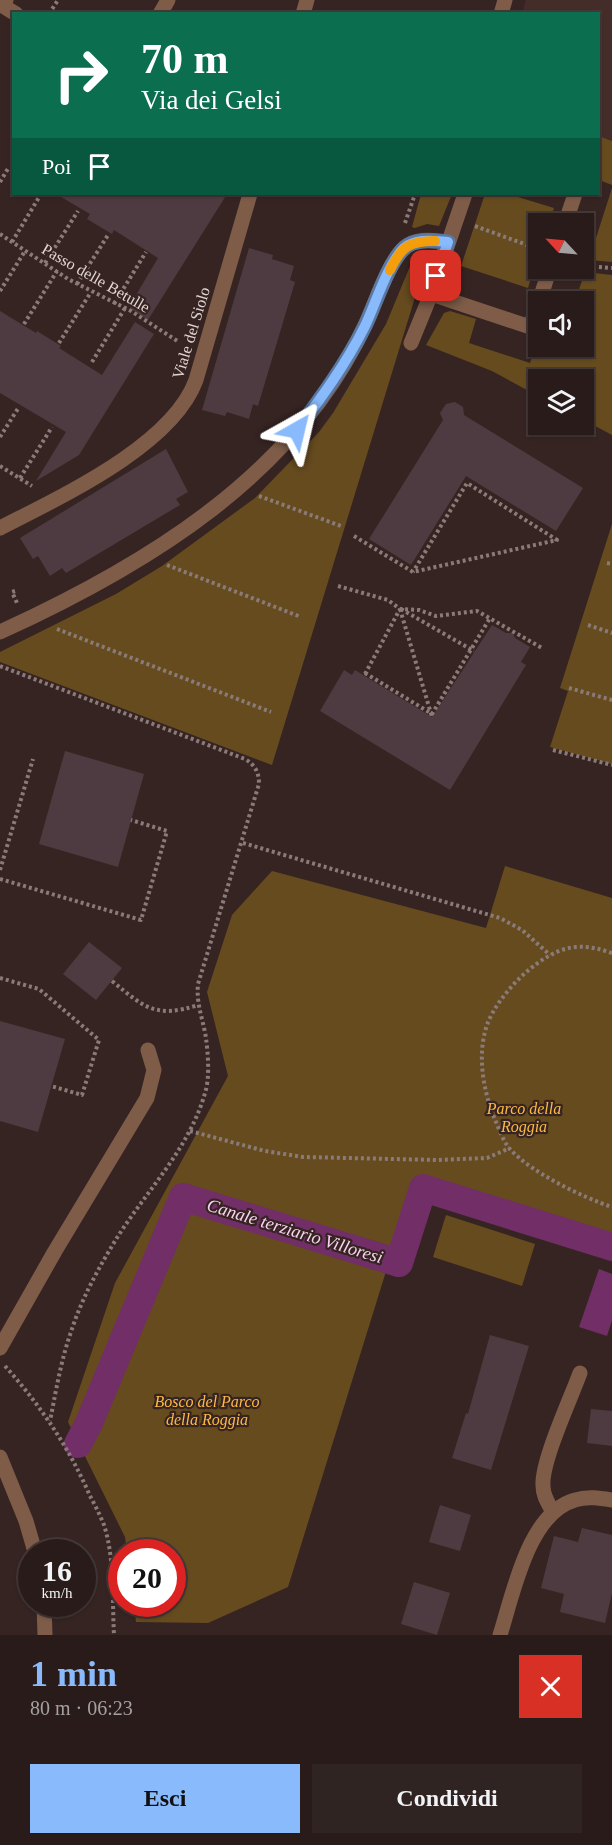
<!DOCTYPE html>
<html lang="it">
<head>
<meta charset="utf-8">
<style>
  :root { --surface:#281b1a; --page:#302423; --text:#f1f3f6; --muted:#a5a1a2; --line:#443939; --accent:#89bafc }
  body { margin:0; font-family:"Times New Roman",serif; background:var(--page); color:var(--text); height:100vh; display:flex; flex-direction:column; font-size:22px; white-space:nowrap }
  * { box-sizing:border-box; margin:0 }
  p { font-size:20px; color:var(--muted) }
  .icon { flex:none; width:33px; height:33px; fill:none; stroke:currentColor; stroke-width:2; stroke-linecap:round; stroke-linejoin:round }
  .map { position:relative; height:1635px; overflow:hidden }
  .side { display:flex; flex-direction:column; background:var(--surface); flex:1 }
  .side>* { flex:none }
  .banner { position:absolute; left:12px; top:12px; width:588px; height:183px; border-radius:0px; box-shadow:0 2px 4px #0004,0 0 0 2px var(--line); background:#0b6e4f; color:#fff; overflow:hidden }
  .needle { width:39px; rotate:296deg }
  .tools { position:absolute; left:528px; top:213px; display:grid; gap:12px }
  .tools a { display:grid; place-items:center; width:66px; height:66px; border-radius:0px; background:var(--surface); box-shadow:0 2px 4px #0004,0 0 0 2px var(--line); font-size:30px }
  .speed { position:absolute; left:18px; top:1539px; display:flex; gap:12px; font-size:30px; font-weight:700; text-align:center }
  .speed>* { display:grid; place-content:center; width:78px; height:78px; border-radius:50%; background:var(--surface); box-shadow:0 2px 4px #0004,0 0 0 2px var(--line); line-height:1 }
  .speed small { font-size:15px; font-weight:400 }
  .speed .limit { border:9px solid #d22; background:#fff; color:#111 }
  .pin { position:absolute; display:grid; place-items:center; width:51px; height:51px; color:#fff; margin:-26px; border-radius:12px; box-shadow:0 3px 9px #0006 }
  .me { position:absolute; width:66px; margin:-33px; rotate:37deg; stroke-linejoin:round; filter:drop-shadow(0 0 4px #0008) }
  .turn { display:flex; align-items:center; gap:21px; height:126px; padding:0 30px; font-size:27px }
  .turn .icon { width:78px; height:78px; stroke-width:2.5 }
  .turn b { display:block; font-size:42px; line-height:51px }
  .then { display:flex; align-items:center; height:57px; padding:0 30px; background:#0003; gap:12px; font-size:22px }
  .round { display:grid; place-items:center; flex:none; width:63px; height:63px; border-radius:0px; background:var(--page) }
  .summary { display:flex; align-items:center; justify-content:space-between; height:102px; padding:0 30px }
  h1 { font-size:36px; font-weight:700; line-height:45px; color:var(--accent) }
  .button { display:flex; gap:12px; margin-top:auto; padding:12px 30px }
  .button a { flex:1; height:69px; border-radius:0px; background:var(--accent); color:#111; font-size:24px; font-weight:700; line-height:69px; text-align:center }
  .button a+a { background:var(--page); color:var(--text) }
  .map>svg:first-child { display:block }
</style>
</head>
<body>
<div class="map">
<svg width="612" height="1635" viewBox="0 0 612 1635">
  <rect width="100%" height="100%" fill="#362422"/>
  <path fill="#442c29" d="M 526,0 L 612,0 L 612,141 L 599,136 L 598,14 L 522,14 Z"/>
  <g fill="#664b1f">
    <path d="M 599,136 L 612,141 L 612,185 L 599,180 L 599,161 L 602,150 L 599,148 Z"/>
    <path d="M 612,188 L 612,262 L 589,260 Z"/>
    <path d="M 421,194 L 452,194 L 439,226 L 427,224 L 415,228 L 412,227 Z"/>
    <path d="M 485,194 L 508,194 L 554,208 L 549,223 L 538,224 L 538,255 L 528,288 L 461,266 Z"/>
    <path d="M 413,259 L 424,268 L 272,765 L 0,662 L 0,652 L 116,594 L 162,566 L 255,498 L 319,432 L 333,413 L 386,324 Z"/>
    <path d="M 585,272 L 612,275 L 612,435 L 584,420 L 584,380 L 538,380 L 538,396 L 492,371 L 426,345 L 444,313 L 450,311 L 476,319 L 469,343 L 530,363 L 537,342 L 538,346 L 550,347 L 559,350 L 560,347 L 584,346 L 584,302 L 575,301 Z"/>
    <path d="M 612,524 L 612,764 L 550,747 L 568,691 L 560,688 Z"/>
    <path d="M 505,866 L 612,898 L 612,1235 L 415,1178 L 288,1587 L 208,1623 L 136,1622 L 134,1604 L 172,1604 L 172,1552 L 127,1552 L 125,1537 L 68,1422 L 115,1283 L 228,1076 L 207,992 L 232,915 L 272,871 L 486,928 Z"/>
    <path d="M 446,1215 L 535,1244 L 522,1286 L 433,1257 Z"/>
  </g>
  <path fill="#712e67" d="M 599,1269 L 612,1274 L 612,1320 L 607,1336 L 579,1327 Z"/>
  <g fill="none" stroke-linecap="round" stroke-linejoin="round">
    <path stroke="#712e67" stroke-width="28" d="M 78,1444 L 89,1423 L 183,1197 L 399,1263 L 423,1188 L 612,1247"/>
  </g>
  <g fill="#4e3b41">
    <path d="M 56,194 L 227,194 L 148,320 L 130,308 L 131,306 L 130,305 L 158,258 L 114,230 L 112,234 L 87,219 L 90,214 Z"/>
    <path d="M 249,248 L 273,255 L 272,259 L 294,266 L 290,280 L 295,282 L 258,406 L 253,404 L 249,419 L 227,412 L 225,416 L 202,410 Z"/>
    <path d="M 0,311 L 36,333 L 37,331 L 61,346 L 59,348 L 102,375 L 135,322 L 154,334 L 79,455 L 36,481 L 66,432 L 0,393 Z"/>
    <path d="M 455,402 L 463,407 L 464,415 L 583,488 L 556,531 L 466,476 L 411,565 L 369,539 L 443,420 L 440,413 L 446,404 Z"/>
    <path d="M 166,449 L 188,492 L 176,499 L 180,505 L 66,573 L 62,568 L 50,576 L 38,556 L 33,559 L 20,538 Z"/>
    <path d="M 492,625 L 506,633 L 513,633 L 515,638 L 530,647 L 521,662 L 526,665 L 450,790 L 320,711 L 344,670 L 352,675 L 355,670 L 432,717 Z"/>
    <path d="M 65,751 L 144,774 L 118,867 L 39,844 Z"/>
    <path d="M 89,942 L 122,968 L 96,1000 L 63,974 Z"/>
    <path d="M 0,1021 L 65,1039 L 38,1132 L 0,1121 Z"/>
    <path d="M 490,1335 L 529,1346 L 491,1470 L 452,1458 L 466,1413 L 468,1414 Z"/>
    <path d="M 591,1409 L 612,1411 L 612,1446 L 587,1443 Z"/>
    <path d="M 440,1505 L 471,1515 L 460,1551 L 429,1542 Z"/>
    <path d="M 582,1528 L 612,1535 L 612,1593 L 605,1623 L 560,1612 L 564,1594 L 541,1588 L 554,1536 L 578,1542 Z"/>
    <path d="M 414,1582 L 450,1593 L 437,1635 L 401,1624 Z"/>
  </g>
  <g fill="none" stroke-linecap="round" stroke-linejoin="round">
    <g stroke="#8a7b79" stroke-width="4" stroke-dasharray="3 3" stroke-linecap="butt">
      <path d="M 49,14 L 58,0"/>
      <path d="M 0,182 L 9,167"/>
      <path d="M 405,223 L 415,194"/>
      <path d="M 475,226 L 538,249"/>
      <path d="M 0,234 L 68,279 L 131,311 L 179,342"/>
      <path d="M 12,242 L 41,194"/>
      <path d="M 45,263 L 78,211"/>
      <path d="M 587,266 L 612,268"/>
      <path d="M 77,284 L 108,235"/>
      <path d="M 0,291 L 25,251"/>
      <path d="M 114,304 L 146,252"/>
      <path d="M 24,324 L 57,271"/>
      <path d="M 59,343 L 91,292"/>
      <path d="M 92,362 L 125,308"/>
      <path d="M 0,437 L 19,407"/>
      <path d="M 0,466 L 32,486"/>
      <path d="M 20,478 L 52,427"/>
      <path d="M 259,496 L 341,526"/>
      <path d="M 354,536 L 413,572 L 557,540 L 467,483 L 413,572"/>
      <path d="M 607,563 L 612,564"/>
      <path d="M 167,565 L 301,617"/>
      <path d="M 338,586 L 388,600 L 400,609 L 419,610 L 436,616 L 477,611 L 542,648"/>
      <path d="M 15,591 L 12,592 L 17,603"/>
      <path d="M 400,609 L 432,717"/>
      <path d="M 401,609 L 474,651"/>
      <path d="M 588,625 L 612,633"/>
      <path d="M 57,629 L 271,712"/>
      <path d="M 0,666 L 245,759 C 255,765 259,772 259,784 L 198,984 C 196,1004 203,1019 206,1038 C 208,1054 210,1078 205,1093 C 189,1150 145,1192 115,1241 C 98,1269 81,1300 71,1332 C 61,1360 56,1391 50,1421"/>
      <path d="M 365,673 L 432,714 L 490,618"/>
      <path d="M 365,674 L 400,609"/>
      <path d="M 569,688 L 612,700"/>
      <path d="M 553,750 L 612,765"/>
      <path d="M 243,843 L 500,918 L 522,930 L 550,955"/>
      <path d="M 0,870 L 33,759"/>
      <path d="M 0,879 L 141,920 L 167,831 L 131,820"/>
      <path d="M 612,953 C 600,949 589,946 576,947 C 542,949 498,994 487,1025 C 477,1054 483,1088 493,1115 C 498,1126 502,1139 509,1148 C 530,1172 582,1197 612,1207"/>
      <path d="M 0,978 L 39,989 L 99,1040 L 82,1095 L 51,1086"/>
      <path d="M 112,981 C 144,1007 155,1019 198,1005"/>
      <path d="M 190,1131 L 265,1151 L 303,1157 L 438,1160 L 487,1158 L 510,1148"/>
      <path d="M 5,1366 C 40,1405 69,1447 90,1496 C 95,1505 100,1515 104,1525 C 115,1559 112,1600 114,1635"/>
    </g>
    <g stroke="#7e5c48" stroke-width="15">
      <path d="M 6,0 L 3,6 L 16,14"/>
      <path d="M 160,14 L 168,0"/>
      <path d="M 303,14 L 307,0"/>
      <path d="M 501,14 L 505,0"/>
      <path d="M 565,224 L 575,194"/>
      <path d="M 431,294 L 530,327 L 538,303"/>
      <path d="M 539,302 L 550,268"/>
      <path d="M 411,343 L 431,294 L 465,194"/>
      <path d="M 0,528 C 60,497 172,446 196,380 L 250,194"/>
      <path d="M 0,632 C 147,565 298,474 367,321 C 377,300 391,252 412,243 C 423,238 437,241 448,242"/>
      <path d="M 0,1348 L 55,1251 L 147,1098 L 154,1070 L 148,1050"/>
      <path d="M 0,1457 L 26,1521 L 35,1552"/>
      <path d="M 553,1512 C 548,1503 543,1496 543,1486 C 541,1462 571,1398 580,1373"/>
      <path d="M 44,1604 L 45,1635"/>
      <path d="M 500,1635 C 513,1595 528,1513 575,1500 C 587,1496 600,1498 612,1500"/>
    </g>
  </g>
  <g fill="none" stroke-linecap="round" stroke-linejoin="round">
    <g stroke="#5979a4" stroke-width="15">
      <path id="route" d="M 297,430 C 322,397 346,364 365,326 C 375,305 388,263 404,248 C 416,238 434,241 448,242 L 436,276"/>
    </g>
    <use href="#route" stroke="#89bafc" stroke-width="10"/>
    <path stroke="#f59e0b" stroke-width="10" d="M 390,270 C 401,247 409,241 435,241"/>
  </g>
  <g text-anchor="middle" dominant-baseline="central" stroke-width="4.5" stroke-linejoin="round" paint-order="stroke">
    <g font-size="16" fill="#e0d4d2" stroke="#362422">
      <text transform="translate(96 278) rotate(30)">Passo delle Betulle</text>
      <text transform="translate(191 333) rotate(-73)">Viale del Siolo</text>
    </g>
    <g font-size="16" font-style="italic" fill="#fdba42" stroke="#362422">
      <text x="524" y="1108">Parco della<tspan x="524" dy="18">Roggia</tspan></text>
      <text x="207" y="1401">Bosco del Parco<tspan x="207" dy="18">della Roggia</tspan></text>
    </g>
    <g font-size="18" font-style="italic" fill="#f9d1f0" stroke="#362422">
      <text transform="translate(295 1231) rotate(17)">Canale terziario Villoresi</text>
    </g>
  </g>
</svg>
<div class="tools">
<a><svg class="needle" viewBox="-14 -14 28 28"><path d="M0-13l5 13h-10z" fill="#e53935"/><path d="M0 13l5-13h-10z" fill="#a5a1a2"/></svg></a>
<a><svg class="icon" aria-label="sound" viewBox="0 0 24 24"><path d="M4 9h4l5-4v14l-5-4H4zM17 9q2 3 0 6"/></svg></a>
<a><svg class="icon" aria-label="layers" viewBox="0 0 24 24"><path d="M12 4l9 5-9 5-9-5zM3 14l9 5 9-5"/></svg></a>
</div>
<div class="speed"><div>16<small>km/h</small></div><div class="limit">20</div></div>
<div class="pin" style="left:436px;top:276px;background:#d93025"><svg class="icon" aria-label="arrive" viewBox="0 0 24 24"><path d="M6 21V4h12l-3 4 3 4H6"/></svg></div>
<svg class="me" style="left:297px;top:430px" viewBox="-20 -20 40 40"><path d="M0-17L14 15 0 8-14 15z" fill="#89bafc" stroke="#fff" stroke-width="4"/></svg>
<div class="banner">
<div class="turn"><svg class="icon" aria-label="right" viewBox="0 0 24 24"><path d="M7 20v-9h11M14 6l5 5-5 5"/></svg><div><b>70 m</b>Via dei Gelsi</div></div>
<div class="then">Poi<svg class="icon" aria-label="arrive" viewBox="0 0 24 24"><path d="M6 21V4h12l-3 4 3 4H6"/></svg></div>
</div>
</div>
<section class="side">
<div class="summary"><div><h1>1 min</h1><p>80 m · 06:23</p></div><a class="round" style="background:#d93025;color:#fff"><svg class="icon" aria-label="close" viewBox="0 0 24 24"><path d="M6 6l12 12M18 6L6 18"/></svg></a></div>
<div class="button"><a>Esci</a><a>Condividi</a></div>
</section>
</body>
</html>
